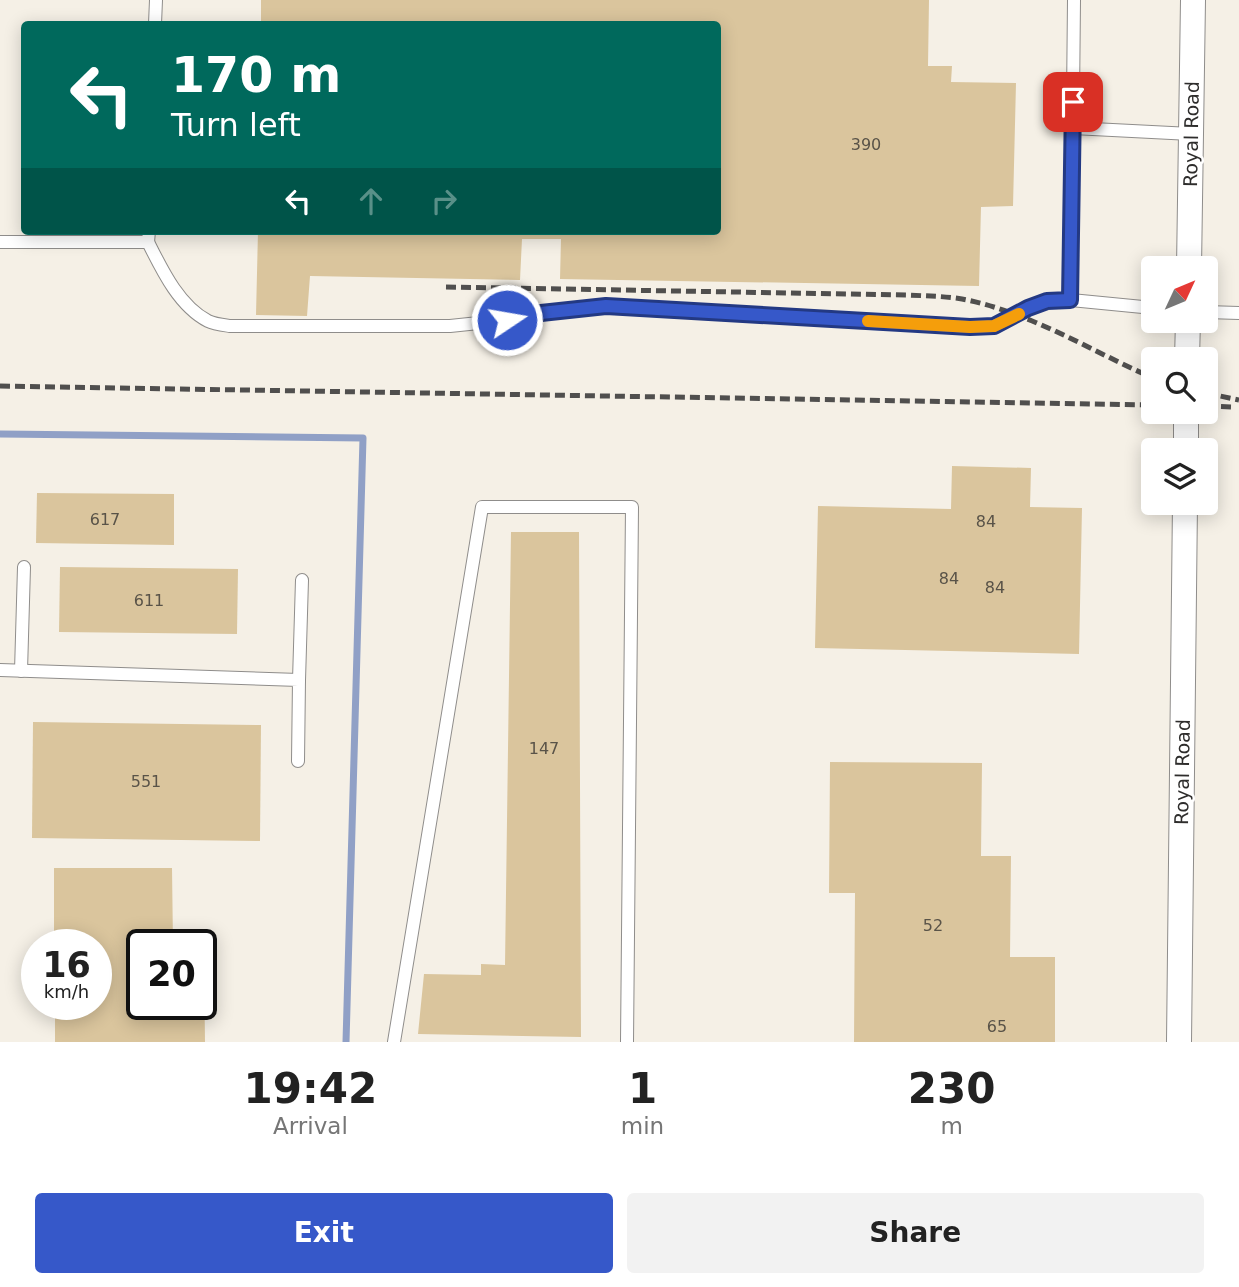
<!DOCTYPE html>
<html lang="en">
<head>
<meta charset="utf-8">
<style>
  :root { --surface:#fff; --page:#f2f2f2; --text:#222; --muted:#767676; --accent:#3658c9 }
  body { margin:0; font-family:"DejaVu Sans",sans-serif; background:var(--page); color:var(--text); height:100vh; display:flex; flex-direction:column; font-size:26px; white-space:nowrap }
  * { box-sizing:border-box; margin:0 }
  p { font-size:23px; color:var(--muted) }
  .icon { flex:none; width:38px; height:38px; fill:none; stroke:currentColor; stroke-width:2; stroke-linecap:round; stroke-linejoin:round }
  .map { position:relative; height:1042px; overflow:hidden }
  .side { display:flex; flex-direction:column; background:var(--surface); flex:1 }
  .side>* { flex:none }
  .hud { position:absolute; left:21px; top:21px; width:700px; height:214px; border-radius:7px; box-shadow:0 4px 18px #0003; background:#00695c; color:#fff; overflow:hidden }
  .needle { width:46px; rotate:46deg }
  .controls { position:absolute; left:1141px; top:256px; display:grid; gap:14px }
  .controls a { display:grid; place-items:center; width:77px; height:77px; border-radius:7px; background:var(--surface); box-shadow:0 4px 18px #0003; font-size:35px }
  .speed { position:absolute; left:21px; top:929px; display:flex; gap:14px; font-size:35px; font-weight:700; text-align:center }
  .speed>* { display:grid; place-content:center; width:91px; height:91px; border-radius:50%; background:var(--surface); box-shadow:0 4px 18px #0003; line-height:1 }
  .speed small { font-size:18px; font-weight:400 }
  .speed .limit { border:4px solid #111; border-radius:10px; background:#fff; color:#111 }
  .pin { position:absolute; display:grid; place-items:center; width:60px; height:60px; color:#fff; margin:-30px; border-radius:14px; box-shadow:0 4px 10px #0006 }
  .me { position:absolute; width:77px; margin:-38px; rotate:78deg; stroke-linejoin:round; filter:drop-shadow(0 0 5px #0008) }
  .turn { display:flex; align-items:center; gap:24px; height:147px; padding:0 35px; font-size:32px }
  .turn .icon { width:91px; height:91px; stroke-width:2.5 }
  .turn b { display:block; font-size:49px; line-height:60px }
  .lanes { display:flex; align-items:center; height:66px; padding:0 35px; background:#0003; justify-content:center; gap:35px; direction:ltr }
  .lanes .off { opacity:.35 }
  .eta { display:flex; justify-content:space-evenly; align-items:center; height:119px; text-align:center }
  .eta b { font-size:42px; font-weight:800; line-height:49px }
  .primary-button { display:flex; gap:14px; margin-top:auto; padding:14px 35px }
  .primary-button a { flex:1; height:80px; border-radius:7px; background:var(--accent); color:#fff; font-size:28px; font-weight:800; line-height:80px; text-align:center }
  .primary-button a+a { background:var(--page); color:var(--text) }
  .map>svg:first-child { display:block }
</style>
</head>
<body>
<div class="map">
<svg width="1239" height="1042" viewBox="0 0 1239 1042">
  <rect width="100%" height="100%" fill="#fdfbf8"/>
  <path fill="#f5f0e6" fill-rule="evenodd" d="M 0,0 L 1239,0 L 1239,1042 L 0,1042 ZM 24,24 L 718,24 L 718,231 L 24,231 ZM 1153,268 L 1206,268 L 1206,320 L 1153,320 ZM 1153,359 L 1206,359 L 1206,411 L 1153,411 ZM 1153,450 L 1206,450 L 1206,502 L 1153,502 ZM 37,945 L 96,945 L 96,1004 L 37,1004 ZM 142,945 L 201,945 L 201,1004 L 142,1004 Z"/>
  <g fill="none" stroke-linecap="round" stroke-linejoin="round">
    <path stroke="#90a0c6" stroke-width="7" d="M 0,434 L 363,438 L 346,1042"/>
  </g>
  <g fill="#dac59d">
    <path d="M 261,0 L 929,0 L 928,66 L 952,66 L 951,82 L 1016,83 L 1013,206 L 981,207 L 979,286 L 560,279 L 561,239 L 522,239 L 520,280 L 310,276 L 307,316 L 256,315 L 258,231 L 718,231 L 718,24 L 261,24 Z"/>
    <path d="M 952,466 L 1031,468 L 1030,507 L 1082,508 L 1079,654 L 815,648 L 818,506 L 951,509 Z"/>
    <path d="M 37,493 L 174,494 L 174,545 L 36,543 Z"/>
    <path d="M 511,532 L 579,532 L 581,1037 L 418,1034 L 424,974 L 481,975 L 481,964 L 505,965 Z"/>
    <path d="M 60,567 L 238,569 L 237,634 L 59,632 Z"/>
    <path d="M 33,722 L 261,725 L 260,841 L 32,838 Z"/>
    <path d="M 830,762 L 982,763 L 981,856 L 1011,856 L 1010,957 L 1055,957 L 1055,1042 L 854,1042 L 855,893 L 829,893 Z"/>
    <path d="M 54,868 L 172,868 L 173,945 L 142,945 L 142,1004 L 201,1004 L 201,962 L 204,962 L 205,1042 L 55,1042 L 55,1004 L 96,1004 L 96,945 L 54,945 Z"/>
  </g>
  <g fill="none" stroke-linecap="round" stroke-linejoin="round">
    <g stroke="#8f8d8b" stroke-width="14">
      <g id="service">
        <path d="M 155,24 L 156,0"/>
        <path d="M 1073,128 L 1191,134"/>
        <path d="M 0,242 L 148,242 L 149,231"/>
        <path d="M 148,242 C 162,270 179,306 208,321 C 214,324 223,325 230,326 L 450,326 L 507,320 L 575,308 L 606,306 L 970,327 L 994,326 L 1028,308 L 1047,301 L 1071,300 L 1153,308"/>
        <path d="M 1071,300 L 1074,0"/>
        <path d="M 1206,312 L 1239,313"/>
        <path d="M 0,670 L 299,680 L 298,761"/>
        <path d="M 21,671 L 24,567"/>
        <path d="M 299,680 L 302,580"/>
        <path d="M 394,1042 L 482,507 L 632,507 L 627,1042"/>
      </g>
    </g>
    <g stroke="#8f8d8b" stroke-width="26">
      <g id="minor">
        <path d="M 1189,268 L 1193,0"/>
        <path d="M 1187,359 L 1188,320"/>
        <path d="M 1186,450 L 1186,411"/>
        <path d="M 1179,1042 L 1185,502"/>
      </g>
    </g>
    <use href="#service" stroke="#fff" stroke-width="12"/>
    <use href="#minor" stroke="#fff" stroke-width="24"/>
    <g stroke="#504f4e" stroke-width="5" stroke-dasharray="10 5" stroke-linecap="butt">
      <path d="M 446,287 L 907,295 C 926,296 944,296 962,299 C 1030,312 1091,351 1153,378"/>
      <path d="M 0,386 L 1153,405"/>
      <path d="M 1206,393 L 1239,400"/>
      <path d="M 1206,406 L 1234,407"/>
    </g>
  </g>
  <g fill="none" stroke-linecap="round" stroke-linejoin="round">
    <g stroke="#233983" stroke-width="18">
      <path id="route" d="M 507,320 L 541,313 L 606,306 L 970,327 L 994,326 L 1028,308 L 1047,301 L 1070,300 L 1073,102"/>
    </g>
    <use href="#route" stroke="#3658c9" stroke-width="12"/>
    <path stroke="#f59e0b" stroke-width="12" d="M 868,321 L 970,327 L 994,326 L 1019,314"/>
  </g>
  <g text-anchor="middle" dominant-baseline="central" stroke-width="5" stroke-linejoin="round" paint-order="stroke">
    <g font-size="16" fill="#595348">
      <text x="866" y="144">390</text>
      <text x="105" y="519">617</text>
      <text x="986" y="521">84</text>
      <text x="949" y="578">84</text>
      <text x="995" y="587">84</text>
      <text x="149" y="600">611</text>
      <text x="544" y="748">147</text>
      <text x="146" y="781">551</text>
      <text x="933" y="925">52</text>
      <text x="997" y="1026">65</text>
    </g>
    <g font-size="19" fill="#2e2d2c" stroke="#fff">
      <text transform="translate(1191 134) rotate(-89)">Royal Road</text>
      <text transform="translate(1182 772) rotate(-89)">Royal Road</text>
    </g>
  </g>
</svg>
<div class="controls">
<a><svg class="needle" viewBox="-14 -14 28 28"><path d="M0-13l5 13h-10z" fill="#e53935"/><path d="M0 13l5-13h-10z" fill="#767676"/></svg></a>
<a><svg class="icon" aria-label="search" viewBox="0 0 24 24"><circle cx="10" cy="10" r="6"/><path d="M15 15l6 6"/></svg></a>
<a><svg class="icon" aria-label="layers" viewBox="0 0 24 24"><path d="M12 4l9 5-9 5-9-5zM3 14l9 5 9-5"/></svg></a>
</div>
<div class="speed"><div>16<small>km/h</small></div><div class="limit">20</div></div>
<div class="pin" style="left:1073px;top:102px;background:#d93025"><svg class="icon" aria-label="arrive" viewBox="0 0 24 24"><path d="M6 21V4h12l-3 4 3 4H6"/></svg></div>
<svg class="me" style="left:507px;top:320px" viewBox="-20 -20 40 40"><circle r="17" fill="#3658c9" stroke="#fff" stroke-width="3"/><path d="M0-11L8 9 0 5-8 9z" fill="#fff"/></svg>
<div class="hud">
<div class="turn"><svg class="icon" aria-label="left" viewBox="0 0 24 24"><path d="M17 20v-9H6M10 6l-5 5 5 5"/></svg><div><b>170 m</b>Turn left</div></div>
<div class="lanes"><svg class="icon" aria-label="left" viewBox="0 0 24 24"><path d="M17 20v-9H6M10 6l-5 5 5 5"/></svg><svg class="icon off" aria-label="ahead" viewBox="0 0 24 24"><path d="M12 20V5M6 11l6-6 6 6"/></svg><svg class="icon off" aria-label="right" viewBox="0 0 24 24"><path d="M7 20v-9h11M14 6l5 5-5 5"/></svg></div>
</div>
</div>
<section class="side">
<div class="eta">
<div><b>19:42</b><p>Arrival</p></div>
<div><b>1</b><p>min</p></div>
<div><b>230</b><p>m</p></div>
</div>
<div class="primary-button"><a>Exit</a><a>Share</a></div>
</section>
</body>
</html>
